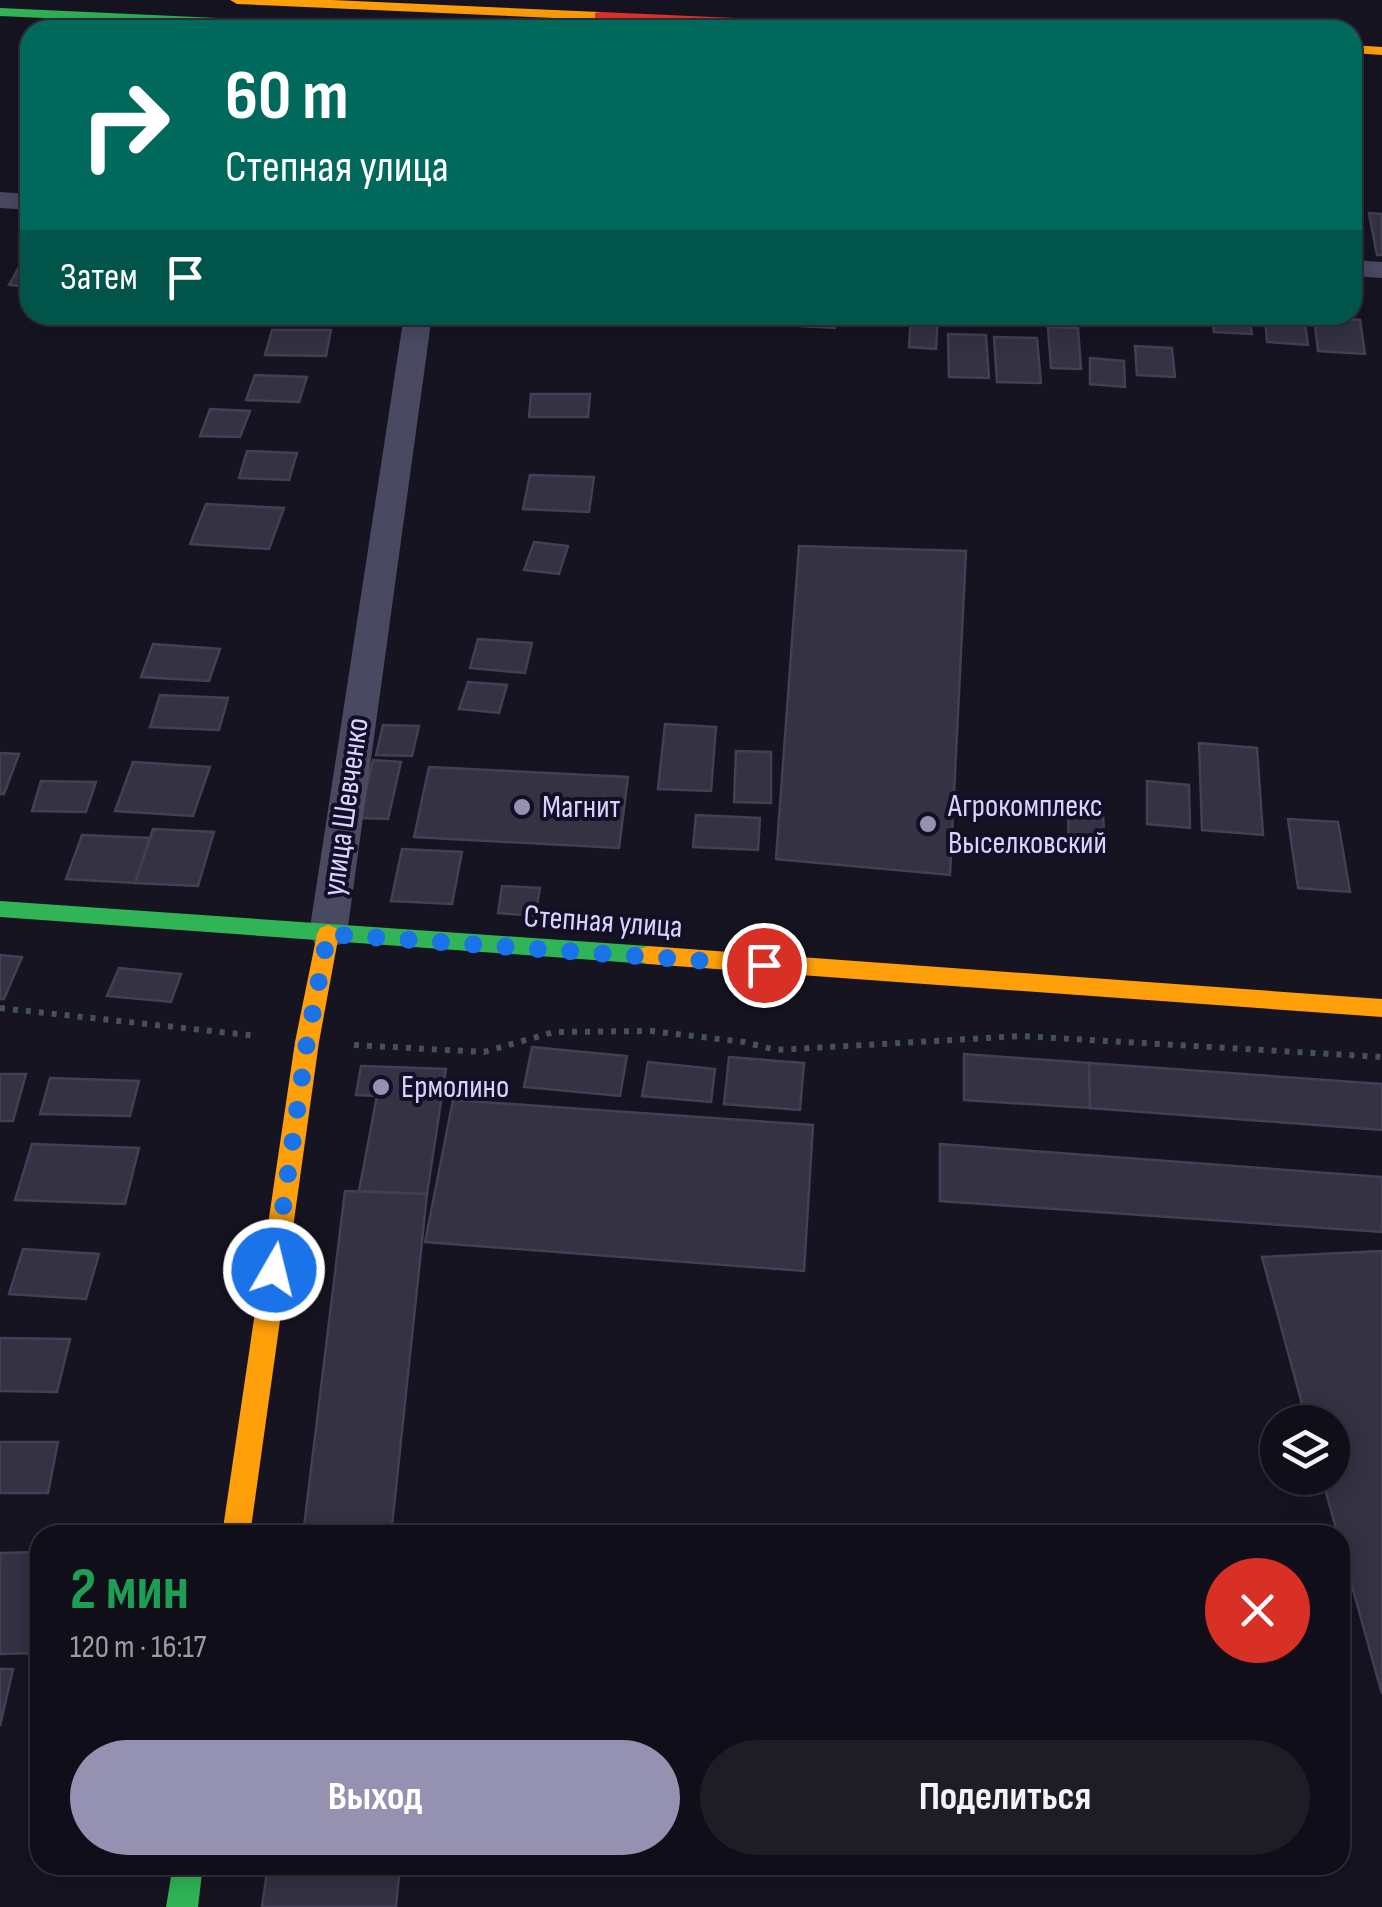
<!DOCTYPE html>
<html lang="ru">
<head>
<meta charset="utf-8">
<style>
  :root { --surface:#100f19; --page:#1e1d26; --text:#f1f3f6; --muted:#9c9ca2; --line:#302f38; --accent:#9591b1 }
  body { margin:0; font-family:"Sofia Sans Condensed",sans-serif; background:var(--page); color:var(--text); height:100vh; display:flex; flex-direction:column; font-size:38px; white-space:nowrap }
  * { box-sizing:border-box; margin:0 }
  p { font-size:32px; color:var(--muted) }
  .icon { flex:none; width:55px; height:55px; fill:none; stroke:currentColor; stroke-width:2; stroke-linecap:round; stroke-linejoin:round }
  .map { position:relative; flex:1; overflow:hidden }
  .side { position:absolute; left:30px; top:1525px; width:1320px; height:350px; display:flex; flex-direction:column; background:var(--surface); border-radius:30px; box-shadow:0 5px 25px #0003,0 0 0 2px var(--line) }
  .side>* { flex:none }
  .top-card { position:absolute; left:20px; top:20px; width:1342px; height:305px; border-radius:30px; box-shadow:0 5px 25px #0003,0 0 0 2px var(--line); background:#00695c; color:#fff; overflow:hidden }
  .fabs { position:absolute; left:1260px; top:1405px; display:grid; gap:20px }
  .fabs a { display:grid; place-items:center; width:90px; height:90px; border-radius:50%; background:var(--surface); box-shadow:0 5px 25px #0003,0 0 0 2px var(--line); font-size:50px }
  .pin { position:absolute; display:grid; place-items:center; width:85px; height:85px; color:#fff; margin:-42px; border:5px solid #fff; border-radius:50%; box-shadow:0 2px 10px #0007 }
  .me { position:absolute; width:110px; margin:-55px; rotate:8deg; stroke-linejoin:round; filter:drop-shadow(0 0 8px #0008) }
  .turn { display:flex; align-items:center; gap:35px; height:210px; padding:0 40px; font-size:45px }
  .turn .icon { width:130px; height:130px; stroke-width:2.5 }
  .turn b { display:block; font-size:70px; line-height:85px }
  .then { display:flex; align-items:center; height:95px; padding:0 40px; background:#0003; gap:20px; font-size:38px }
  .round { display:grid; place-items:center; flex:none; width:105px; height:105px; border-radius:52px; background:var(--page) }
  .headline { display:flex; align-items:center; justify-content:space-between; height:170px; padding:0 40px }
  h1 { font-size:60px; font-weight:700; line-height:75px; color:#1e9e55 }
  .button { display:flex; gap:20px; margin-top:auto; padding:20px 40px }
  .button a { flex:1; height:115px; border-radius:60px; background:var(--accent); color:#fff; font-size:40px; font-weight:700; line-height:115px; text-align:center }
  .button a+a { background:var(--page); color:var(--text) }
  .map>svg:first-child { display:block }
</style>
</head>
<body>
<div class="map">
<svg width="1382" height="1907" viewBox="0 0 1382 1907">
  <rect width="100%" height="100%" fill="#161421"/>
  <g fill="#343243" stroke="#433f54" stroke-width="2.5">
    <path d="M 1369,213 L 1382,214 L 1382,255 L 1377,255 Z"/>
    <path d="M 29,249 L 30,287 L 9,285 Z"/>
    <path d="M 801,315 L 836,315 L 835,328 L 800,326 Z"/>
    <path d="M 863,315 L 901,315 L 899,326 L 861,322 Z"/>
    <path d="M 911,315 L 938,315 L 936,349 L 909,347 Z"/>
    <path d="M 1211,315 L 1249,315 L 1252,334 L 1214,332 Z"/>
    <path d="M 1265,315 L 1304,315 L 1308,345 L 1267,342 Z"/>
    <path d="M 1314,316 L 1360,320 L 1365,354 L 1318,351 Z"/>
    <path d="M 1048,327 L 1078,328 L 1081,369 L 1051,368 Z"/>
    <path d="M 272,330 L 331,330 L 326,356 L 265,355 Z"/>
    <path d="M 948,334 L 986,335 L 989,378 L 949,377 Z"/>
    <path d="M 994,337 L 1037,338 L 1041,383 L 997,382 Z"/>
    <path d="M 1135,346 L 1172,348 L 1175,377 L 1137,375 Z"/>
    <path d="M 1090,358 L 1124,361 L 1125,387 L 1090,384 Z"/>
    <path d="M 255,375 L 307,377 L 299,402 L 246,400 Z"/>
    <path d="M 531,394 L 590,394 L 588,417 L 529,417 Z"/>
    <path d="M 210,409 L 250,411 L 240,437 L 200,436 Z"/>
    <path d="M 247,451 L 297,453 L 289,480 L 239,478 Z"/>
    <path d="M 530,475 L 594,477 L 589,512 L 523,509 Z"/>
    <path d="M 206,504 L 284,508 L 269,549 L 190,544 Z"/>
    <path d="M 534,542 L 568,546 L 559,574 L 524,570 Z"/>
    <path d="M 799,546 L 966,551 L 950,875 L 776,859 Z"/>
    <path d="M 478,639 L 532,643 L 525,673 L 470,668 Z"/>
    <path d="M 153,644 L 220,649 L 209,681 L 141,677 Z"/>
    <path d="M 468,682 L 507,685 L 499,713 L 459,709 Z"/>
    <path d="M 160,695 L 228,698 L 219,730 L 150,727 Z"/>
    <path d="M 665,724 L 716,727 L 711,791 L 658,789 Z"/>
    <path d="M 383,725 L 419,726 L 412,756 L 376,755 Z"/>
    <path d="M 1199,743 L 1257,748 L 1263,835 L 1202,830 Z"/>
    <path d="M 736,751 L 771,752 L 771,803 L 734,802 Z"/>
    <path d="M 0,753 L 19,754 L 4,794 L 0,794 Z"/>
    <path d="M 373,760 L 401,762 L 388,819 L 360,818 Z"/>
    <path d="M 133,762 L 210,767 L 193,816 L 115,811 Z"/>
    <path d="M 429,767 L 628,777 L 619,848 L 414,837 Z"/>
    <path d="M 41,781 L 96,782 L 86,812 L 32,811 Z"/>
    <path d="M 1147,781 L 1189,785 L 1190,828 L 1147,824 Z"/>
    <path d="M 1068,813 L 1103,815 L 1105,853 L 1069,850 Z"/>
    <path d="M 696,815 L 760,818 L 758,850 L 693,847 Z"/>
    <path d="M 1288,819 L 1338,822 L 1350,892 L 1298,888 Z"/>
    <path d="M 153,829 L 214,832 L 198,886 L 135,883 Z"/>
    <path d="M 82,835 L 150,838 L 135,883 L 66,879 Z"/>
    <path d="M 402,849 L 462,852 L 452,904 L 391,901 Z"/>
    <path d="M 502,886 L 540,888 L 535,916 L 498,913 Z"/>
    <path d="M 0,955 L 22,957 L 4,999 L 0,999 Z"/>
    <path d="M 119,968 L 181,974 L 171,1002 L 107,996 Z"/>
    <path d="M 532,1047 L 627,1056 L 620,1096 L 524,1087 Z"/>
    <path d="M 964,1054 L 1089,1063 L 1090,1108 L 964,1100 Z"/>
    <path d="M 729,1057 L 804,1063 L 800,1110 L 724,1104 Z"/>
    <path d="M 648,1062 L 715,1069 L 711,1102 L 642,1096 Z"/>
    <path d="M 1089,1063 L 1382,1084 L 1382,1130 L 1090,1108 Z"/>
    <path d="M 361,1066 L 446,1069 L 427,1194 L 359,1191 L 377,1096 L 356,1095 Z"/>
    <path d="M 0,1074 L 26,1074 L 13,1121 L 0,1121 Z"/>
    <path d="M 50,1078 L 139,1081 L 130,1116 L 40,1114 Z"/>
    <path d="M 453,1100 L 813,1125 L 804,1271 L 425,1242 Z"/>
    <path d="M 32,1144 L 139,1148 L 125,1204 L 15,1200 Z"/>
    <path d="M 940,1144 L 1382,1177 L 1382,1232 L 940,1201 Z"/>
    <path d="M 345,1191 L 427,1194 L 391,1535 L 303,1535 Z"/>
    <path d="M 23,1249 L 99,1254 L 86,1299 L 9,1294 Z"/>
    <path d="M 1382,1251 L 1382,1694 L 1322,1478 L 1332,1478 L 1332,1422 L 1307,1422 L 1262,1257 Z"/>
    <path d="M 0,1338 L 70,1339 L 57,1392 L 0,1391 Z"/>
    <path d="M 0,1442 L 58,1442 L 48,1493 L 0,1493 Z"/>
    <path d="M 40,1552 L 40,1627 L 35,1653 L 0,1654 L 0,1553 Z"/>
    <path d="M 0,1669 L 13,1669 L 0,1726 Z"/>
    <path d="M 268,1865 L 400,1865 L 396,1907 L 262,1907 Z"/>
  </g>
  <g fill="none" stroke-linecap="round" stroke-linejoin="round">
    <g stroke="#44505f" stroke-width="6" stroke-dasharray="5 8" stroke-linecap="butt">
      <path d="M 0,1008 L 257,1036"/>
      <path d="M 354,1045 L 484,1052 L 554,1032 L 651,1031 L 744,1042 L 776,1050 L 1021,1036 L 1382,1057"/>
    </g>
    <g fill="#4a4962" fill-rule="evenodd">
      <path d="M 0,192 L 30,194 L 30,210 L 0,208 Z"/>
      <path d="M 1352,260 L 1382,262 L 1382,278 L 1352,276 Z"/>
      <path d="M 404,315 L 432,315 L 347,934 L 341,944 L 328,948 L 315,944 L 309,934 Z"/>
    </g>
    <g fill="#30b455" fill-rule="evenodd">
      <path d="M 0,8 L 282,21 L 289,25 L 282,29 L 0,16 Z"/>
      <path d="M 0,901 L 648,946 L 656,949 L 659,955 L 656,961 L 648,964 L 0,917 Z"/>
      <path d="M 173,1865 L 203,1865 L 198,1907 L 166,1907 Z"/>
    </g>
    <g fill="#ff9f0a" fill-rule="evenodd">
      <path d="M 230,0 L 332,0 L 600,12 L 607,16 L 600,20 L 237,4 Z"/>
      <path d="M 1352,45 L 1382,47 L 1382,55 L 1352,53 Z"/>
      <path d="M 328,925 L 336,928 L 339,934 L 319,1042 L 250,1535 L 222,1535 L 295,1042 L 317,934 L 320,928 Z"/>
      <path d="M 648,946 L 1382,999 L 1382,1017 L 648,964 L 640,961 L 637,955 L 640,949 Z"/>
    </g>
    <path fill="#e5322d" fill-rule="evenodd" d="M 600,12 L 920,26 L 927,30 L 823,30 L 595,19 L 595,13 Z"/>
  </g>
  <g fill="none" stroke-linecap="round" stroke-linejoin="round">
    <path stroke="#1a73e8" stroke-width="18" stroke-dasharray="0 32.4" d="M 274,1270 L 307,1042 L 328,934 L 764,965"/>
  </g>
  <g fill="#9591b1" stroke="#130f26" stroke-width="4">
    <circle cx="522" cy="807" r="10"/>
    <circle cx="928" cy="824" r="10"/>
    <circle cx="381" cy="1087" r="10"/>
  </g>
  <g text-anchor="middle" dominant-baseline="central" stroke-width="8" stroke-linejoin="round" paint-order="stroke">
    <g font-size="32" fill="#d9d4ff" stroke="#130f26" text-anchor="start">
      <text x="948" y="806">Агрокомплекс<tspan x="948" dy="37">Выселковский</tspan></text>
      <text x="542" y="807">Магнит</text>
      <text x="401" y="1087">Ермолино</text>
    </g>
    <g font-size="32" fill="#d9d4ff" stroke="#130f26">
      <text transform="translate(346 807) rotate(-82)">улица Шевченко</text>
      <text transform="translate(603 922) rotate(4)">Степная улица</text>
    </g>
  </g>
</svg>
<div class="fabs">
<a><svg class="icon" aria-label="layers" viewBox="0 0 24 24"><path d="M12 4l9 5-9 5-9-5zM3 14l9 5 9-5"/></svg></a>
</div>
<div class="pin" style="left:764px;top:965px;background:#d93025"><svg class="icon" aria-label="arrive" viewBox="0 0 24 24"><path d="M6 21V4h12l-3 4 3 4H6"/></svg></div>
<svg class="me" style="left:274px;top:1270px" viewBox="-20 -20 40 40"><circle r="17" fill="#1a73e8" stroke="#fff" stroke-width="3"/><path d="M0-11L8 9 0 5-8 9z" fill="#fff"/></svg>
<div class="top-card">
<div class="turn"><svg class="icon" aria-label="right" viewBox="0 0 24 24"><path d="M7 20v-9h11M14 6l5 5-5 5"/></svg><div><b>60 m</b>Степная улица</div></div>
<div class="then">Затем<svg class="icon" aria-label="arrive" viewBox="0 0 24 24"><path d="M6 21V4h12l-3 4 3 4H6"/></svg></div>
</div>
<section class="side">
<div class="headline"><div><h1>2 мин</h1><p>120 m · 16:17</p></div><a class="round" style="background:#d93025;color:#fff"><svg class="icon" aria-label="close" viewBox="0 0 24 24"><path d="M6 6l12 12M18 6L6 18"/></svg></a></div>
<div class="button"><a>Выход</a><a>Поделиться</a></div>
</section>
</div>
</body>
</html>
